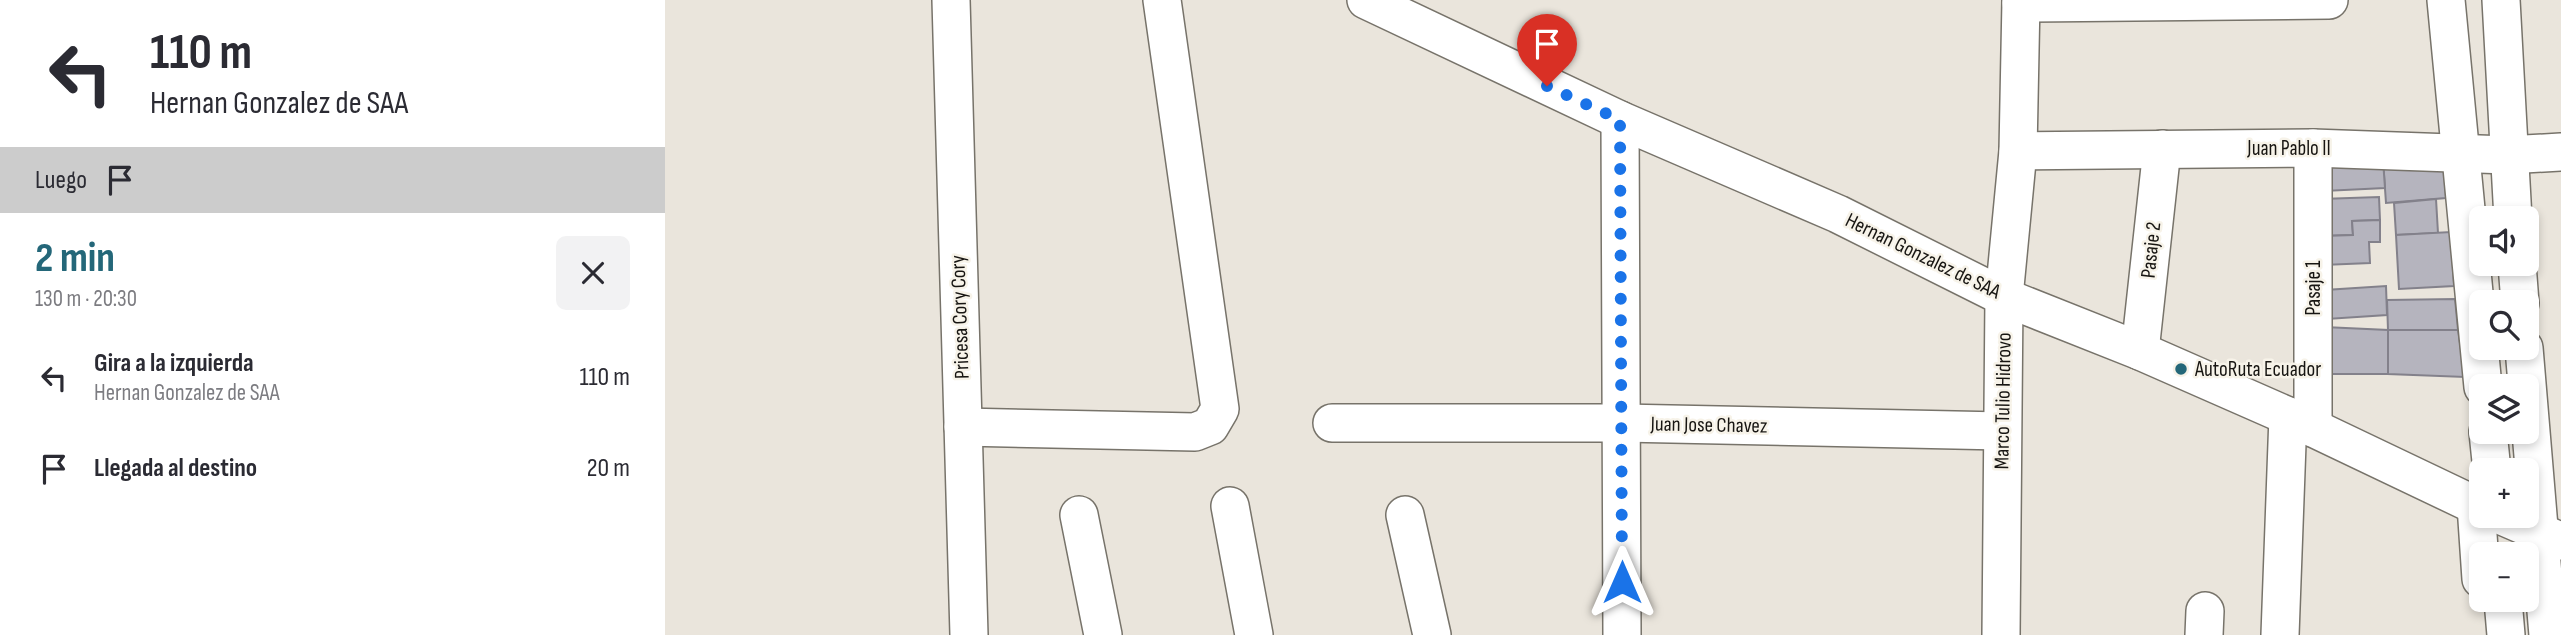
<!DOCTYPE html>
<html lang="es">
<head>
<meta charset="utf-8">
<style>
  :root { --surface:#fff; --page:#f2f2f3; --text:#2b2b33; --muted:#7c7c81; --accent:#246779 }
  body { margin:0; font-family:"Sofia Sans Condensed",sans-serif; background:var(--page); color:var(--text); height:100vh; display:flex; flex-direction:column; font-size:26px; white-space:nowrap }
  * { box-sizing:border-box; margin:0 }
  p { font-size:23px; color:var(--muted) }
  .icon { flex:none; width:38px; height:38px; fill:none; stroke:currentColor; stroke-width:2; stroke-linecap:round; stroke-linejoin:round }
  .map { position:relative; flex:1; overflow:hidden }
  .details { display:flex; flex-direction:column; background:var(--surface); width:665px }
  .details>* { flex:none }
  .hud { background:#fff; color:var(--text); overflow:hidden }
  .controls { position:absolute; left:1804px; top:206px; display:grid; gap:14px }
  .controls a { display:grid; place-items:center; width:70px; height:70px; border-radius:10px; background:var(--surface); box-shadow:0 4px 10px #0003; font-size:35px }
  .pin { position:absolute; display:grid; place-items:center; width:60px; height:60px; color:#fff; margin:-72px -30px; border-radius:50% 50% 50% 0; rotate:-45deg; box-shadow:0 0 7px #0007 }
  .pin .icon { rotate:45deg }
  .me { position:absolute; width:77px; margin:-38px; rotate:0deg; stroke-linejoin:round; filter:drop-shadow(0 0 5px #0008) }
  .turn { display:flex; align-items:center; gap:24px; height:147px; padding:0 35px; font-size:32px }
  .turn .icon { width:91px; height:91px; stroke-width:2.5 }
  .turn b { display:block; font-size:49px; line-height:60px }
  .then { display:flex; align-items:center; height:66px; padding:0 35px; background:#0003; gap:14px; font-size:26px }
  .round { display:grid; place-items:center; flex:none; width:74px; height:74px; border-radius:10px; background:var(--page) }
  .summary { display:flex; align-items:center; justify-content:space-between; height:119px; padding:0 35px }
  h1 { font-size:42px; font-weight:700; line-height:52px; color:var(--accent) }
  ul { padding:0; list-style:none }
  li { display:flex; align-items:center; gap:21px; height:91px; padding:0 35px }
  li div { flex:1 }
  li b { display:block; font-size:26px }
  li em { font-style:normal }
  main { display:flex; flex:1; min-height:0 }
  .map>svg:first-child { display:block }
</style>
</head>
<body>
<main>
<section class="details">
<div class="hud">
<div class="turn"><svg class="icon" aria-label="left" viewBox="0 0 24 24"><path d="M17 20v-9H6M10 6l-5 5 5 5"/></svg><div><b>110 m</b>Hernan Gonzalez de SAA</div></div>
<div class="then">Luego<svg class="icon" aria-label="arrive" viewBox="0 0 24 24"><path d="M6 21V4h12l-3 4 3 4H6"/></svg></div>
</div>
<div class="summary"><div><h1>2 min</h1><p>130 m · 20:30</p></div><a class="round"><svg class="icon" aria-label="close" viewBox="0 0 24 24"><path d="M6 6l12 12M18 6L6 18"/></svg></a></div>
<ul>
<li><svg class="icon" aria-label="left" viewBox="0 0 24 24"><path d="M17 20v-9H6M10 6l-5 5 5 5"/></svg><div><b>Gira a la izquierda</b><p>Hernan Gonzalez de SAA</p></div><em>110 m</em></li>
<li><svg class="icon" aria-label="arrive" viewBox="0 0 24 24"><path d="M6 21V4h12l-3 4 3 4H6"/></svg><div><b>Llegada al destino</b></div><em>20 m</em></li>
</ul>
</section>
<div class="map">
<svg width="1896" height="635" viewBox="0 0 1896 635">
  <rect width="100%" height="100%" fill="#eae5dc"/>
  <g fill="#b5b4be" stroke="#83818b" stroke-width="2">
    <path d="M 1778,156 L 1781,198 L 1721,203 L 1718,160 Z"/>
    <path d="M 1660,160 L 1718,160 L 1720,188 L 1659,191 Z"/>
    <path d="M 1714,197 L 1715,220 L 1687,221 L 1688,235 L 1657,236 L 1656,199 Z"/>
    <path d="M 1771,199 L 1773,233 L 1731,235 L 1729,203 Z"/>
    <path d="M 1715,220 L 1715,242 L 1704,242 L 1705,263 L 1658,265 L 1657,236 L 1688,235 L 1687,221 Z"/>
    <path d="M 1786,232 L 1789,286 L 1734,289 L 1731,235 Z"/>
    <path d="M 1721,286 L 1722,315 L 1662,319 L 1660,290 Z"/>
    <path d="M 1790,299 L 1793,330 L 1723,330 L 1722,300 Z"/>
    <path d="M 1659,327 L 1723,330 L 1723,374 L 1658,374 Z"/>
    <path d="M 1723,330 L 1793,330 L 1800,377 L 1723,374 Z"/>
  </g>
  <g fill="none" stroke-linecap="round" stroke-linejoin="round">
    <g stroke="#77736a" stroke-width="40">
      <g id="minor">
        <path d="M 286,0 L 304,635"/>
        <path d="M 701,0 L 955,120 L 1173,214 L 1339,297 L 1475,351 L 1623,416 L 1816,508"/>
        <path d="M 1781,0 L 1818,387"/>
        <path d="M 1836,0 L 1848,219"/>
        <path d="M 1356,3 L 1664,0"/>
        <path d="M 955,120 L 957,635"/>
        <path d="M 1648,148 L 1648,428"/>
        <path d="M 1353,151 L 1648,148 L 1842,155 L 1896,152"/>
        <path d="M 1852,264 L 1855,303"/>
        <path d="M 1859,348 L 1883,635"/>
        <path d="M 1475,351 L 1497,149"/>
        <path d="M 667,423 L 957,423 L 1337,431"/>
        <path d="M 298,427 L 530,432 L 545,426 L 555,409 L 497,0"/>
        <path d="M 1823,432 L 1827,471"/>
        <path d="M 1811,505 L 1816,579"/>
        <path d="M 565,506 L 589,635"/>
        <path d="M 414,515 L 438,635"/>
        <path d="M 740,515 L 767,635"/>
        <path d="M 1837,516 L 1895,541"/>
        <path d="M 1838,600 L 1841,635"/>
        <path d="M 1336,635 L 1339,297 L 1353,151 L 1356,0"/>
        <path d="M 1539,635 L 1540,611"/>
        <path d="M 1615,635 L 1623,416"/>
      </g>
    </g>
    <use href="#minor" stroke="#fff" stroke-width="37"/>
  </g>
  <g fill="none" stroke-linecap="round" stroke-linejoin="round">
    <path stroke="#1a73e8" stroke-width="12" stroke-dasharray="0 21.6" d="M 882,86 L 955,120 L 957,582"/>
  </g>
  <circle fill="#246779" stroke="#f7f3e9" stroke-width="2.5" cx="1516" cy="369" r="7"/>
  <g text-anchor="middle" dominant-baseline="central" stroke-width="5" stroke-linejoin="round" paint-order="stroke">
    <g font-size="21" fill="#171512" stroke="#f7f3e9">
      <text x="1624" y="148">Juan Pablo II</text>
      <text transform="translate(1486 250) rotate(-84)">Pasaje 2</text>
      <text transform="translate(1258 256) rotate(26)">Hernan Gonzalez de SAA</text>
      <text transform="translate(1648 288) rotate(-90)">Pasaje 1</text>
      <text transform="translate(295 317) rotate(-92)">Pricesa Cory Cory</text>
      <text transform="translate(1338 401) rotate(-89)">Marco Tulio Hidrovo</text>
      <text transform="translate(1044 425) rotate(1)">Juan Jose Chavez</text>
    </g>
    <g font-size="21" fill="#171512" stroke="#f7f3e9" text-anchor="start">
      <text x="1530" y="369">AutoRuta Ecuador</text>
    </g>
  </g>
</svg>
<div class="controls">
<a><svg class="icon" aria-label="sound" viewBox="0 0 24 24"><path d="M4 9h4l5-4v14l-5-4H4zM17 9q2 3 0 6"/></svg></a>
<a><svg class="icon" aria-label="search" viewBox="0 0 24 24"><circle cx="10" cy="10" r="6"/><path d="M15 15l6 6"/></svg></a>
<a><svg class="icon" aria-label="layers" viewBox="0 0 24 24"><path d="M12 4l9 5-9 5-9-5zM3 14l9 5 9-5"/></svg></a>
<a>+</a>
<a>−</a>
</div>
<div class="pin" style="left:882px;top:86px;background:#d93025"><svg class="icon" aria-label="arrive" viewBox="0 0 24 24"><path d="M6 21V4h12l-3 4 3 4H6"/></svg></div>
<svg class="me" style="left:957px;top:582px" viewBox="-20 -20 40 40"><path d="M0-17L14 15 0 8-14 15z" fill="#1a73e8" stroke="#fff" stroke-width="4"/></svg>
</div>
</main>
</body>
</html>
